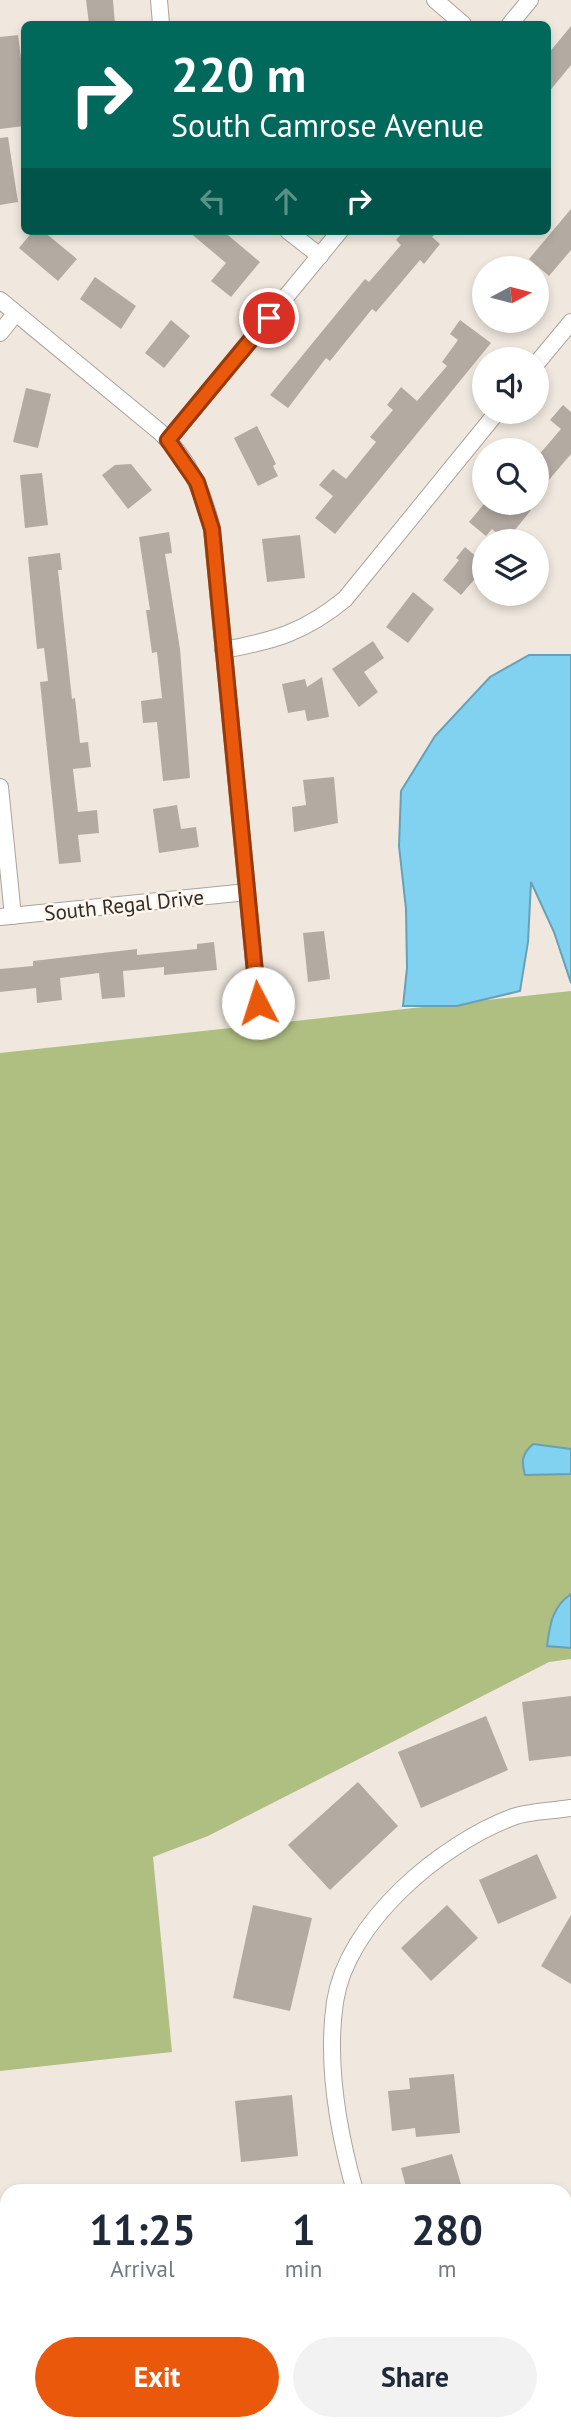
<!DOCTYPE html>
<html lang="en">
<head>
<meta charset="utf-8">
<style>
  :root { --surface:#fff; --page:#f2f2f3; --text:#1f2937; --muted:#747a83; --accent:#ea580c }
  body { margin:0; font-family:"PT Sans",sans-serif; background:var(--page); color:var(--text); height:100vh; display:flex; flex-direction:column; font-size:26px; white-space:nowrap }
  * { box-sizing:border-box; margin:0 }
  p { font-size:23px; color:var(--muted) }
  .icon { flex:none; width:38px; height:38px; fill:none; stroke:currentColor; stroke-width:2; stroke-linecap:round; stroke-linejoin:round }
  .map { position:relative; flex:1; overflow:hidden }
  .panel { position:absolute; left:0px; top:2184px; width:572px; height:247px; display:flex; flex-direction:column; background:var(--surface); border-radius:21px 21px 0 0; box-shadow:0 4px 10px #0003 }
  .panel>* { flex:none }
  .banner { position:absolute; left:21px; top:21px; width:530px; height:214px; border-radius:10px; box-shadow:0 4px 10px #0003; background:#00695c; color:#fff; overflow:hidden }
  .needle { width:46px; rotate:83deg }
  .controls { position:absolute; left:472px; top:256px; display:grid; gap:14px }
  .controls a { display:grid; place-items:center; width:77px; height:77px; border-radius:50%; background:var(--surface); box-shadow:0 4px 10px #0003; font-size:35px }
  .pin { position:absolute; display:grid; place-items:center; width:60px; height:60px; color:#fff; margin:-30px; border:4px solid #fff; border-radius:50%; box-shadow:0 2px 7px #0007 }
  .me { position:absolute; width:77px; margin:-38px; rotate:355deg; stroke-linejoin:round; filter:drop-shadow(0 0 5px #0008) }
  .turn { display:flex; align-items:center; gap:24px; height:147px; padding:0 35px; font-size:32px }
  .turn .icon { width:91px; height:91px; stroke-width:2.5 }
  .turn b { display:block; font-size:49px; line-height:60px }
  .lanes { display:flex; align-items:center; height:66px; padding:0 35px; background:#0003; justify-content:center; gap:35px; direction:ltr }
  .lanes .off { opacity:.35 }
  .eta { display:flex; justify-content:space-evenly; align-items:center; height:119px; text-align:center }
  .eta b { font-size:42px; font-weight:700; line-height:49px }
  .cta { display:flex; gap:14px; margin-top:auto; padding:14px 35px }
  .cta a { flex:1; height:80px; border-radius:42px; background:var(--accent); color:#fff; font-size:28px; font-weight:700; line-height:80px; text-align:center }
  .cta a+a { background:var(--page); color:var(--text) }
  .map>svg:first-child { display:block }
</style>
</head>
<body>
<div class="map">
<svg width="571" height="2430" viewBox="0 0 571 2430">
  <rect width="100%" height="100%" fill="#f0e8df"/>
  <path fill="#afbe81" d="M 571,991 L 571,1659 L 549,1662 L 208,1836 L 153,1857 L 172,2052 L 0,2071 L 0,1053 Z"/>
  <g fill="#81d1f1" stroke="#68a0b5" stroke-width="2">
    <path d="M 529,655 L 571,655 L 571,983 L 554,932 L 531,882 L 528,942 L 520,991 L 457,1006 L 403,1006 L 407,968 L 406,909 L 399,846 L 401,791 L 435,736 L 490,677 Z"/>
    <path d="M 533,1444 L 571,1449 L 571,1474 L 525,1475 C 521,1461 522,1454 533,1444 Z"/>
    <path d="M 571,1594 L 571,1648 L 547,1646 C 550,1624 552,1607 571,1594 Z"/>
  </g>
  <g fill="#b3aaa2">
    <path d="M 86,0 L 113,0 L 115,24 L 89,24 Z"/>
    <path d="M 571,26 L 571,65 L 548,93 L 548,54 Z"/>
    <path d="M 18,35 L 24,83 L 24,126 L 0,129 L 0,37 Z"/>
    <path d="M 8,137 L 18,202 L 0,205 L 0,138 Z"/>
    <path d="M 571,209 L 571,250 L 549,276 L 529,259 Z"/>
    <path d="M 33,231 L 43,231 L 77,259 L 58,281 L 19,248 Z"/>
    <path d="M 188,231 L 223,231 L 260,262 L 231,297 L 211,281 L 226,263 Z"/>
    <path d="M 404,231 L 438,231 L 432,237 L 440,244 L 424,264 L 420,260 L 376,312 L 372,309 L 330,361 L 326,358 L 288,408 L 270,395 L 365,279 L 369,282 L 401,245 L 396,240 Z"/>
    <path d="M 95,277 L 136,306 L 121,329 L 80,299 Z"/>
    <path d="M 171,320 L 190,336 L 164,368 L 145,353 Z"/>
    <path d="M 460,320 L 491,343 L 335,534 L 315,518 L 333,496 L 319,485 L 333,469 L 346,479 L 376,442 L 370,437 L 393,410 L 387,405 L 401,387 L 417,401 L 447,366 L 442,362 L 458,340 L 450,334 Z"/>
    <path d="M 26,388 L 51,394 L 38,448 L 13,442 Z"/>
    <path d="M 563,405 L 571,412 L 571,454 L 537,494 L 537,457 L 561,429 L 550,420 Z"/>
    <path d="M 257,426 L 276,464 L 273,466 L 278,476 L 258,486 L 234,438 Z"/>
    <path d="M 131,464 L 152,490 L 128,509 L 102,475 L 115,465 Z"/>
    <path d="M 42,473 L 48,525 L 25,528 L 20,475 Z"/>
    <path d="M 495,502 L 522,502 L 531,510 L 506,541 L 492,529 L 486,536 L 469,522 L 484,504 L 490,508 Z"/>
    <path d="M 169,532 L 172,553 L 165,554 L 180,649 L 190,778 L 163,781 L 157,722 L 143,723 L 141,701 L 162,698 L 157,652 L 152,653 L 146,610 L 150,610 L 139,537 Z"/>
    <path d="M 300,535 L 305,578 L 267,582 L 262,539 Z"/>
    <path d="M 465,547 L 485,564 L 485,567 L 461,595 L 443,580 L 459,560 L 456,558 Z"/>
    <path d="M 60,553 L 62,570 L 58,570 L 72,699 L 75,698 L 80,743 L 88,742 L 91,767 L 73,769 L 78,812 L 97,810 L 99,833 L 78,835 L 81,862 L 59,864 L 40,682 L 48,681 L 44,648 L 37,649 L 28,557 Z"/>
    <path d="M 413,592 L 434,609 L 408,643 L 386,627 Z"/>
    <path d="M 373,641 L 384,658 L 364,672 L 378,692 L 359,707 L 332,669 Z"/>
    <path d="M 322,677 L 329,717 L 307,721 L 305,710 L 288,713 L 282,684 L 305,679 L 307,687 Z"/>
    <path d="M 334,777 L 338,823 L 294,832 L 292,807 L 306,805 L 303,780 Z"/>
    <path d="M 177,805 L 181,829 L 196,827 L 199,847 L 159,853 L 153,809 Z"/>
    <path d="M 324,931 L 330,979 L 308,982 L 303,933 Z"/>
    <path d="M 214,942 L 217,970 L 164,975 L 164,967 L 123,971 L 125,997 L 102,999 L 99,973 L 60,978 L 62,1000 L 37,1003 L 36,988 L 0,992 L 0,969 L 33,966 L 33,961 L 137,949 L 137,955 L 197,949 L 197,944 Z"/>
    <path d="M 571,1696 L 571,1756 L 529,1761 L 522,1702 Z"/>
    <path d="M 486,1716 L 508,1770 L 421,1808 L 398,1752 Z"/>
    <path d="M 358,1782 L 398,1826 L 330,1890 L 288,1845 Z"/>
    <path d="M 537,1854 L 557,1898 L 498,1924 L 479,1880 Z"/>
    <path d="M 253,1905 L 312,1918 L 290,2011 L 233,1998 Z"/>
    <path d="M 447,1905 L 478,1938 L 431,1981 L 401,1948 Z"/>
    <path d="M 571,1915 L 571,1984 L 541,1966 Z"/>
    <path d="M 454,2074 L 460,2133 L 416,2137 L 415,2128 L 392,2131 L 388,2091 L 410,2089 L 409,2078 Z"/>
    <path d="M 292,2095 L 298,2156 L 241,2162 L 235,2101 Z"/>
    <path d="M 452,2154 L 463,2191 L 407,2191 L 401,2168 Z"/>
  </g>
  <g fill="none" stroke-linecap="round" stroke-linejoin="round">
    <g stroke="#aca49c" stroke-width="18">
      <g id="minor">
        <path d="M 159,0 L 161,24"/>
        <path d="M 435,0 L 463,24"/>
        <path d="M 510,24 L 530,0"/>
        <path d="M 288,231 L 320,256"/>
        <path d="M 0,300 L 160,432 C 189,460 203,491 212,529 L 258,1003"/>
        <path d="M 0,333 L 15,314"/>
        <path d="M 537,363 L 571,322"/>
        <path d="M 168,440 L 340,231"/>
        <path d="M 223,650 C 274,641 305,632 345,599 L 498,411"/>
        <path d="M 0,787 L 13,916"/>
        <path d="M 0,917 L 247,892"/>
        <path d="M 355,2191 C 338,2131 326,2064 335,2002 C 347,1922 441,1844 513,1817 C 530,1811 553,1811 571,1808"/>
        <path d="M 518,2424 L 524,2430"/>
      </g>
    </g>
    <use href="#minor" stroke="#fff" stroke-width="16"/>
  </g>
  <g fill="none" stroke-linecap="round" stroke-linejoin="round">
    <g stroke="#983908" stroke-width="18">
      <path id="route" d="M 258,1003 L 212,529 L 197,482 L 168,440 L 269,318"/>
    </g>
    <use href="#route" stroke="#ea580c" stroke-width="12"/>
  </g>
  <g text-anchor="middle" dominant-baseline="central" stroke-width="5" stroke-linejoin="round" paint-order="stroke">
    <g font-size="21" fill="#2f2c29" stroke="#fef5ec">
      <text transform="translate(124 905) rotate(-6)">South Regal Drive</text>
    </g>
  </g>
</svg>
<div class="controls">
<a><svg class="needle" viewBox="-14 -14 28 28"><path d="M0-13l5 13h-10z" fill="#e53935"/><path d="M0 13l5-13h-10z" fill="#747a83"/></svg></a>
<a><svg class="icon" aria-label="sound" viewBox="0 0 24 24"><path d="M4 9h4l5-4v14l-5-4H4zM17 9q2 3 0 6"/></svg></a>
<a><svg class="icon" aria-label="search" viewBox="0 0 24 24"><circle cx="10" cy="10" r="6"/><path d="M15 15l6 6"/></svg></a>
<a><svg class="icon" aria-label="layers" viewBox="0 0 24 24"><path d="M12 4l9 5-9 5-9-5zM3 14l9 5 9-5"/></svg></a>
</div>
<div class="pin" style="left:269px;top:318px;background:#d93025"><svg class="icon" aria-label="arrive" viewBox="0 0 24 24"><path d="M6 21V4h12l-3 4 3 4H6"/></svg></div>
<svg class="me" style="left:258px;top:1003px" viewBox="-20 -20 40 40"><circle r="19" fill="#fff"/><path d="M0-13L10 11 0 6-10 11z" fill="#ea580c"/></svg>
<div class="banner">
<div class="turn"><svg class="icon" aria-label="right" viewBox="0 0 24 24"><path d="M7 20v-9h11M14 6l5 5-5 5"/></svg><div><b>220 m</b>South Camrose Avenue</div></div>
<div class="lanes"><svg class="icon off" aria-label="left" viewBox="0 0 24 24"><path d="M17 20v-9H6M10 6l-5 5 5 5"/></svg><svg class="icon off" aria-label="ahead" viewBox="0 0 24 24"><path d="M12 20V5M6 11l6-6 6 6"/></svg><svg class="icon" aria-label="right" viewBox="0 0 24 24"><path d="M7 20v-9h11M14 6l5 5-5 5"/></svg></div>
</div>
<section class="panel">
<div class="eta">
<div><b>11:25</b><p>Arrival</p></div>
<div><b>1</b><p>min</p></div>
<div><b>280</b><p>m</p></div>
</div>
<div class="cta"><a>Exit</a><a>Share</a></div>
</section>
</div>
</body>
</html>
